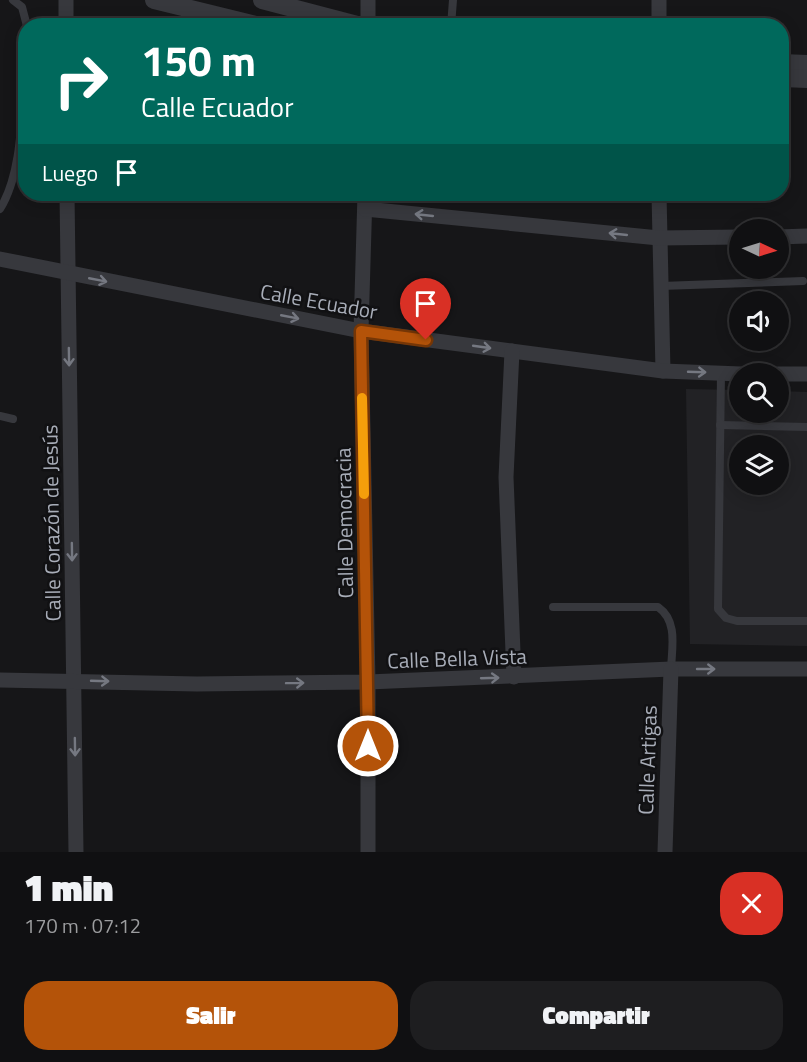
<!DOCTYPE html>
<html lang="es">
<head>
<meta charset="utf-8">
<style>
  :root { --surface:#101012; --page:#1e1e20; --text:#f1f3f6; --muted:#9c9d9f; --line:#303032; --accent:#b45309 }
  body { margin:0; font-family:"Titillium Web",sans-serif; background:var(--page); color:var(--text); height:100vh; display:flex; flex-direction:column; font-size:22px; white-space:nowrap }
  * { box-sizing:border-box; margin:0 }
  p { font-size:20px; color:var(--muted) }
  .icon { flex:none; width:33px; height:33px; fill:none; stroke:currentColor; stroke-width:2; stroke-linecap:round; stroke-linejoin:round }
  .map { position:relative; height:852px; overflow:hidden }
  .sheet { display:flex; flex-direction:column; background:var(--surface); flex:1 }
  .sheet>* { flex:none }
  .top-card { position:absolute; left:18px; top:18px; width:771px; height:183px; border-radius:24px; box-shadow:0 3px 15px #0003,0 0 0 2px var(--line); background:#00695c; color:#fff; overflow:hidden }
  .needle { width:39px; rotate:94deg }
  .buttons { position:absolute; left:729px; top:219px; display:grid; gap:12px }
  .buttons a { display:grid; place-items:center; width:60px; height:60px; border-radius:50%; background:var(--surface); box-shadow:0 3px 15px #0003,0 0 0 2px var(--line); font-size:30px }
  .pin { position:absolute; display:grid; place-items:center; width:51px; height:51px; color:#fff; margin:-62px -26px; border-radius:50% 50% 50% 0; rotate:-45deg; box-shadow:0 0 6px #0007 }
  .pin .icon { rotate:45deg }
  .me { position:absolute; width:66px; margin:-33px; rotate:0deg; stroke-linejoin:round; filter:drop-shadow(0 0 4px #0008) }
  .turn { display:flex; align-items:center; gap:21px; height:126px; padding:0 24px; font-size:27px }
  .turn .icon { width:78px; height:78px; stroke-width:2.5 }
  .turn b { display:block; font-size:42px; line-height:51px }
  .then { display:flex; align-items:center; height:57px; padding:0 24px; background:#0003; gap:12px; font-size:22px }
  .round { display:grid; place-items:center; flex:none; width:63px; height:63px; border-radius:24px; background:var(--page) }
  .head { display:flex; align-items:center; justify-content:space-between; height:102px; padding:0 24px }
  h1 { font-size:36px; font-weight:800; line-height:45px }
  .cta { display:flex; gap:12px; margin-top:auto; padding:12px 24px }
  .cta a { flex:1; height:69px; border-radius:24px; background:var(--accent); color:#fff; font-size:24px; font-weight:800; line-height:69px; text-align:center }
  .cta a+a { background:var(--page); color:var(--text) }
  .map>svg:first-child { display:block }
</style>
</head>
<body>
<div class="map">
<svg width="807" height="852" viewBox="0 0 807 852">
  <rect width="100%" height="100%" fill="#161618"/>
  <path fill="#222225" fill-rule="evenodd" d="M 686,389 L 739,390 L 740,412 L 778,412 L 779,391 L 807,392 L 807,646 L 690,644 ZM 740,446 L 778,446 L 778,484 L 740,484 Z"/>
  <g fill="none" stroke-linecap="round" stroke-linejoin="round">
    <g stroke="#37383d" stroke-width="8">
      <path d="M 13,0 L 22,7 L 27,26"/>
      <path d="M 451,26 L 453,0"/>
      <path d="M 0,209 C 24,170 21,107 26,61"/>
      <path d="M 661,286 L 803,281"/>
      <path d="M 721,373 L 718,609 L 726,618 L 737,621 L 807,621"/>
      <path d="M 0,416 L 13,419"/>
      <path d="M 720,425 L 807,427"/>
      <path d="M 553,607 L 658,607 C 678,621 672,647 671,669"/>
    </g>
    <g stroke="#37383d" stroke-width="15">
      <path d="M 66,0 L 66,26"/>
      <path d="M 368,0 L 368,26"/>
      <path d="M 659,0 L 659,26"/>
      <path d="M 67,194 L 76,852"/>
      <path d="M 365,194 L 361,331 L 368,682 L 368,852"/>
      <path d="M 659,194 L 663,371"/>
      <path d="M 365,209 L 659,238 L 740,237"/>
      <path d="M 778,237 L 807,236"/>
      <path d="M 0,259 L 361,331 L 663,371 L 741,374"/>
      <path d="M 512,351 L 506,477 L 514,677"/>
      <path d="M 778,374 L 807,374"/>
      <path d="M 0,680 L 197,684 L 368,682 L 671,669 L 807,669"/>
      <path d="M 665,852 L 671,669"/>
    </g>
    <g stroke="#37383d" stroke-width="18">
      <path d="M 154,0 L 260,26"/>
      <path d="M 262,0 L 361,26"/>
      <path d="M 782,63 L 807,64"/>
      <path d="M 782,78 L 807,79"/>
    </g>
  </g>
  <defs><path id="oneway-shaft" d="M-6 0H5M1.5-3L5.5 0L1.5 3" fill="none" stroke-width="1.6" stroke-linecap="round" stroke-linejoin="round" transform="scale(1.5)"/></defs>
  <g stroke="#757881">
    <use href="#oneway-shaft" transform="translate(424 215) rotate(-174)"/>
    <use href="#oneway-shaft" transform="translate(618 234) rotate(-174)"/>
    <use href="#oneway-shaft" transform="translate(98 280) rotate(11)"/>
    <use href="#oneway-shaft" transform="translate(290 317) rotate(11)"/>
    <use href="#oneway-shaft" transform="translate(482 347) rotate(8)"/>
    <use href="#oneway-shaft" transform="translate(69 357) rotate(89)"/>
    <use href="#oneway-shaft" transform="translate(697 372) rotate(2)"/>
    <use href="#oneway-shaft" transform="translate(72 552) rotate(89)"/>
    <use href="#oneway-shaft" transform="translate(706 669)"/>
    <use href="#oneway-shaft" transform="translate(490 678) rotate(-2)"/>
    <use href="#oneway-shaft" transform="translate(100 681) rotate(2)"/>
    <use href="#oneway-shaft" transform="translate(295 683) rotate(-1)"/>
    <use href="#oneway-shaft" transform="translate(75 747) rotate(89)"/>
  </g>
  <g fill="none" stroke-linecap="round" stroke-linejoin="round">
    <g stroke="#753606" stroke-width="15">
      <path id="route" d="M 368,746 L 361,331 L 426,340"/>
    </g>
    <use href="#route" stroke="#b45309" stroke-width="10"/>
    <path stroke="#f59e0b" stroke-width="10" d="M 362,398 L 364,494"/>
  </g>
  <g text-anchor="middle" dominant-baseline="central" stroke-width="5" stroke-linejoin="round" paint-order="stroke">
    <g font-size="21" fill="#a8adb8" stroke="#111113">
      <text transform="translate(319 301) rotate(10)">Calle Ecuador</text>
      <text transform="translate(51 523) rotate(-91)">Calle Corazón de Jesús</text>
      <text transform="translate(344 523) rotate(-91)">Calle Democracia</text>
      <text transform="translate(457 658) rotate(-2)">Calle Bella Vista</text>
      <text transform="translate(647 760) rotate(-88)">Calle Artigas</text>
    </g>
  </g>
</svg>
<div class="buttons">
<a><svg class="needle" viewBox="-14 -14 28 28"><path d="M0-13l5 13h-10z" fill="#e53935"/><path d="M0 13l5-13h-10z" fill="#9c9d9f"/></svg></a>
<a><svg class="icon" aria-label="sound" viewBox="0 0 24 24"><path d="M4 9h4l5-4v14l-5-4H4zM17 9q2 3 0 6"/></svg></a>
<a><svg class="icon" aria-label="search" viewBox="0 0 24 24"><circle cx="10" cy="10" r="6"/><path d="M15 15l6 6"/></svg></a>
<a><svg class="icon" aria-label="layers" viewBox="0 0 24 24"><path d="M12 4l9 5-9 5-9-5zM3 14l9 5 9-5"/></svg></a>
</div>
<div class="pin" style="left:426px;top:340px;background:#d93025"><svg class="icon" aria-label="arrive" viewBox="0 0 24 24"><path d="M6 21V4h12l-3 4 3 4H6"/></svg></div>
<svg class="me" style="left:368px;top:746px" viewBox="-20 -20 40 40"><circle r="17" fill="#b45309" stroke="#fff" stroke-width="3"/><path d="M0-11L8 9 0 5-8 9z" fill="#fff"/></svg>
<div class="top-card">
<div class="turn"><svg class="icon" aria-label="right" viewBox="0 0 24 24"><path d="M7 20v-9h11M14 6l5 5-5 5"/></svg><div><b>150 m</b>Calle Ecuador</div></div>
<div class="then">Luego<svg class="icon" aria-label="arrive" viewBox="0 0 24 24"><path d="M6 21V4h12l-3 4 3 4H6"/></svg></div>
</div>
</div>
<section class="sheet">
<div class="head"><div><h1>1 min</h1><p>170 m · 07:12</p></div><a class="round" style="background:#d93025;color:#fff"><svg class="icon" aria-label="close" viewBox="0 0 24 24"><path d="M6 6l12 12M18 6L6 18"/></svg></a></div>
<div class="cta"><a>Salir</a><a>Compartir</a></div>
</section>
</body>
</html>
